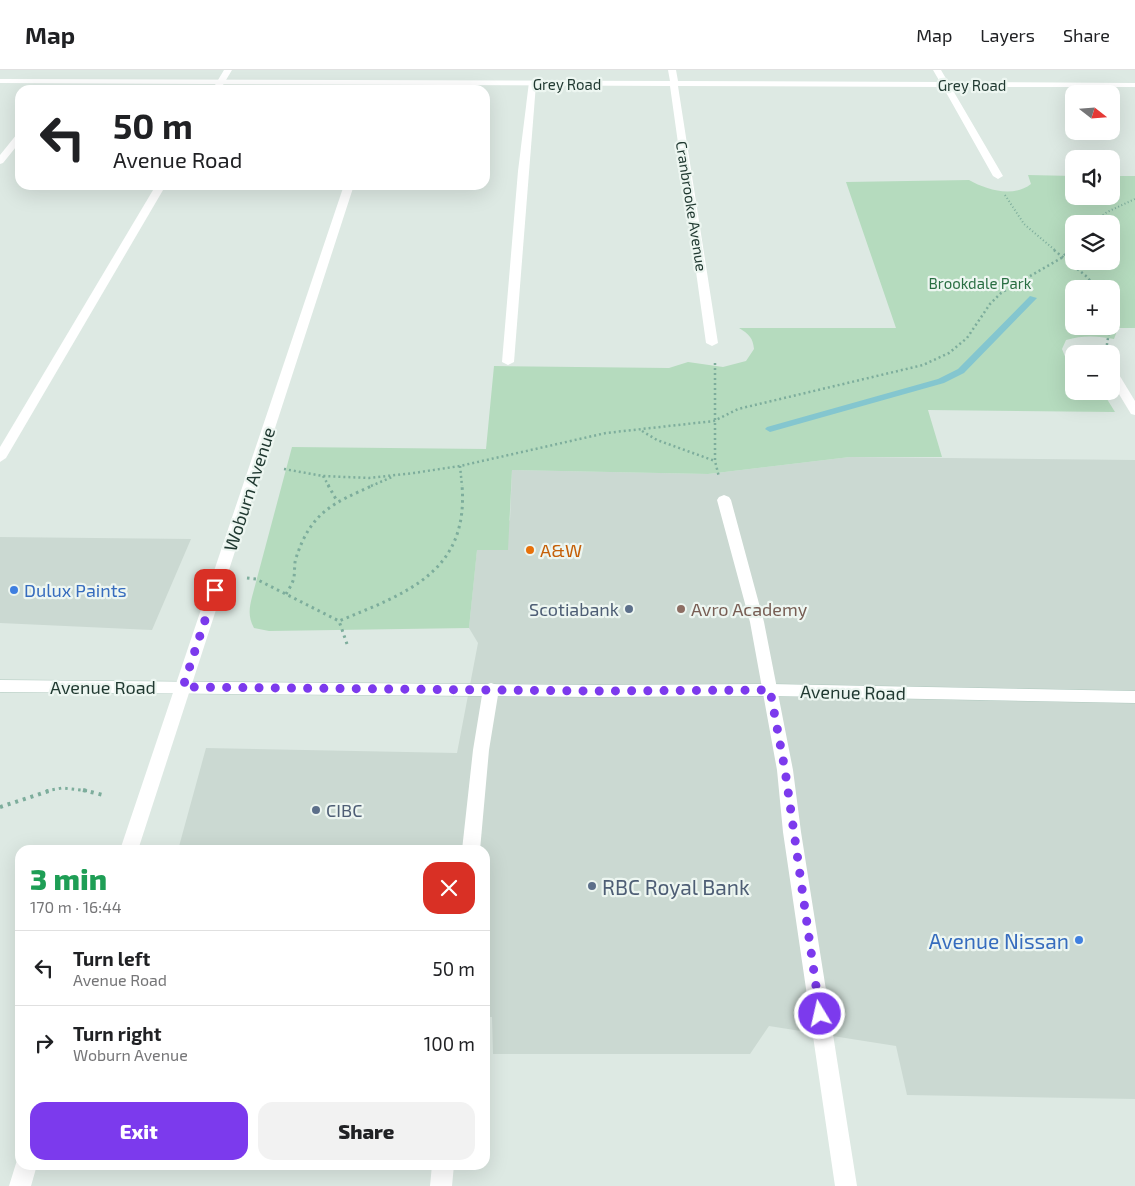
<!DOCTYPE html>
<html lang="en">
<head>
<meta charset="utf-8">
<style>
  :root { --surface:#fff; --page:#f2f2f2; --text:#202124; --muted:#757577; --line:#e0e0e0; --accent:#7c3aed }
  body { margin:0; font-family:"Exo 2",sans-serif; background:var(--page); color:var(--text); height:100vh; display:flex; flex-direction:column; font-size:19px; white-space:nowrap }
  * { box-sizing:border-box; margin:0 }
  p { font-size:16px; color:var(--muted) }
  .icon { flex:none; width:28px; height:28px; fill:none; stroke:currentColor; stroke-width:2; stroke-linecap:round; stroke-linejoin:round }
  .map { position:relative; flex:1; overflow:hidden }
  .sheet { position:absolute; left:15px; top:775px; width:475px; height:325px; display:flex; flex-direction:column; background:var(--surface); border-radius:15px; box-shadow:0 5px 20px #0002 }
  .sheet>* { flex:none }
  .top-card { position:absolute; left:15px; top:15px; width:475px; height:105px; border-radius:15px; box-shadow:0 5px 20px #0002; background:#fff; color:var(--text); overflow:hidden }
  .needle { width:32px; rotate:107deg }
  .tools { position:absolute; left:1065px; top:15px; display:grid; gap:10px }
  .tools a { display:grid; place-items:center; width:55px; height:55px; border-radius:10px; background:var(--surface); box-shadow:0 5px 20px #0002; font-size:25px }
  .pin { position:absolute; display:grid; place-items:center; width:42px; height:42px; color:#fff; margin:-21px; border-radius:10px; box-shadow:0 2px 8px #0006 }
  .me { position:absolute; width:55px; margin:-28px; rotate:351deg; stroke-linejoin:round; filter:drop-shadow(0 0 4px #0008) }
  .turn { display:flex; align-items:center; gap:18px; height:105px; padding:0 15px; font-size:22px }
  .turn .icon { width:65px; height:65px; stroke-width:2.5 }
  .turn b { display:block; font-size:35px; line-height:42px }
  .round { display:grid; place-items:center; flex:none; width:52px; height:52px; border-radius:15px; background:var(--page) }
  .summary { display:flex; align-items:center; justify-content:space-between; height:85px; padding:0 15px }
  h1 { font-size:30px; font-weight:800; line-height:38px; color:#1e9e55 }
  .button { display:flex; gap:10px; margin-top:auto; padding:10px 15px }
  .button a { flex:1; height:58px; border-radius:15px; background:var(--accent); color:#fff; font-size:20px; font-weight:800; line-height:58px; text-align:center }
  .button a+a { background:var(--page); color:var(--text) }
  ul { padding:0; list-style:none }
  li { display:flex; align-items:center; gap:15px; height:75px; padding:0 15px; border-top:1px solid var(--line) }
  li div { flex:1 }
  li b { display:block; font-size:19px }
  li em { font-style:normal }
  header { display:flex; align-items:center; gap:30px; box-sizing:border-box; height:70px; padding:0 25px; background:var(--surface); border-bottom:1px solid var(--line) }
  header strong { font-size:24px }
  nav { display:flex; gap:28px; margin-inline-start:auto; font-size:18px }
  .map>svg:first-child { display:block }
</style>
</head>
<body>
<header>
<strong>Map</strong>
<nav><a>Map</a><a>Layers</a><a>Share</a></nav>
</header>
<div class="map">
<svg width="1135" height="1116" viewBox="0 0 1135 1116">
  <rect width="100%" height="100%" fill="#dde9e3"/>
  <g fill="#cbd9d2">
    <path d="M 850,387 L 1135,390 L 1135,1029 L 907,1025 L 896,976 L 769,956 L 750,984 L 493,984 L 492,947 L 485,947 L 485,780 L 178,780 L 206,678 L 457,683 L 478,573 L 469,558 L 477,479 L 510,450 L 512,400 L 708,404 Z"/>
    <path d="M 0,467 L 191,469 L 152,560 L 0,553 Z"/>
  </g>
  <path fill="#b5dbbe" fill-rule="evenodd" d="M 1028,105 L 1074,106 L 1074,126 L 1111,126 L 1111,106 L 1135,106 L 1135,258 L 1118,258 L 1114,269 C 1098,266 1083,265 1066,270 L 1062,279 L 1066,289 L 1074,297 L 1074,321 L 1102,321 L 1115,342 L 928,340 L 942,387 L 850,387 L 708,404 L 512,400 L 508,480 L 477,480 L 469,558 L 269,561 L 254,558 C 248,547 249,539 252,527 L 292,377 L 486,379 L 494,296 L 669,298 L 688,292 L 723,297 L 746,291 L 754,279 C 753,268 749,264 739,258 L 896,258 L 846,112 L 969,110 C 987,120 1013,128 1031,114 ZM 1074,154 L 1111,154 L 1111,191 L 1074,191 ZM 1074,219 L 1111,219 L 1111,256 L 1074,256 Z"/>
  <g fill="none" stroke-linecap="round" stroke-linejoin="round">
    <path fill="#84c6cf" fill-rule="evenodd" d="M 1030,226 L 1037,228 L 964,303 L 944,313 L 770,362 L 765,359 L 767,357 L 938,309 L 958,299 Z"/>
    <g stroke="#b0c9bf" stroke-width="1">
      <path id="secondary" d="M 0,610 L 594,615 L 770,614 L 1135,621 L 1135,633 L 770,626 L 594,627 L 0,622 Z"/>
    </g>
    <g stroke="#7dad9c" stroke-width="2" stroke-dasharray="1 2.5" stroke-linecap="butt">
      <path d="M 1005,125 L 1024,154 L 1056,181"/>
      <path d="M 1092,154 L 1107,142 L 1135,129"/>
      <path d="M 1067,181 L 1074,172"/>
    </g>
    <g stroke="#7dad9c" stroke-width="2.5" stroke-dasharray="2 3" stroke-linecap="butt">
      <path d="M 1054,180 L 1086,206 L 1098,219"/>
      <path d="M 1106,280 L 1110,256"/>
      <path d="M 715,293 L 715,391 L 719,407"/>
      <path d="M 642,361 L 657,370 L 715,391"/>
      <path d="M 460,396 L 462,416"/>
      <path d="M 284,399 L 323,406 L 369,408 L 414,403 L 460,396 L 606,363 L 714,351 L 738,339 L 923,295 L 949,283 L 967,268 L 990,234 L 1001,223 L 1063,187 L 1068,180"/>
      <path d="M 323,406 L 329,416"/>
      <path d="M 371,416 L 392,407"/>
    </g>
    <g stroke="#7dad9c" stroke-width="3" stroke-dasharray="2.5 4" stroke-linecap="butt">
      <path d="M 328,415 L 337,431"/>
      <path d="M 247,508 L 256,509 L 339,551"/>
      <path d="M 286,524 C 289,519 293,513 294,507 C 295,500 294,494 296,488 C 311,442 333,433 374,415"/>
      <path d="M 347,574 L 339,551 C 407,523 469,502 462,415"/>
      <path d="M 46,721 L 62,718 L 89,721"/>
    </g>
    <g stroke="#7dad9c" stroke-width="4" stroke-dasharray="3 5" stroke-linecap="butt">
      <path d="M 83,720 L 103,725"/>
      <path d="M 0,737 L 52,720"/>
    </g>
    <g fill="#fff" fill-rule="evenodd">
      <path d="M 224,0 L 232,0 L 220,20 L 212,20 Z"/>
      <path d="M 529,12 L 536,14 L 514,292 L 508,295 L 502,292 L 518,101 Z"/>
      <path d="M 156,115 L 166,115 L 6,388 L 0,392 L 0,377 Z"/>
      <path d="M 491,613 L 497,615 L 499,619 L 489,680 L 480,780 L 462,780 L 473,680 L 483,619 L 485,615 Z"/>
      <path d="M 432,1095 L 454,1095 L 452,1116 L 430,1116 Z"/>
    </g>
    <g fill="#fff" fill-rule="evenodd">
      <path d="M 668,0 L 676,0 L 678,11 L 940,12 L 933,0 L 941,0 L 948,12 L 1135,13 L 1135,17 L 951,17 L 1003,106 L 998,109 L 993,106 L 943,17 L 678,16 L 718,273 L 712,276 L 706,273 L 670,16 L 0,13 L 0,9 L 670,11 Z"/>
      <path d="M 20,63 L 20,72 L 3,93 L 0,94 L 0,85 L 17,64 Z"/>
      <path d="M 344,115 L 354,115 L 138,780 L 120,780 Z"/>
      <path d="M 1111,297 L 1115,298 L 1135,331 L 1135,345 L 1131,344 L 1111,311 Z"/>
      <path d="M 724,425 L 729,427 L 731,430 L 764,552 L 793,700 L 801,762 L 857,1116 L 835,1116 L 783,762 L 777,700 L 750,552 L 717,430 L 719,427 Z"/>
      <path d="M 18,1087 L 20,1087 L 20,1095 L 37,1095 L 31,1116 L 9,1116 Z"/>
    </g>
    <use href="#secondary" fill="#fff" fill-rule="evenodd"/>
  </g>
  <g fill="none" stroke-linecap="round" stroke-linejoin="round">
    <path stroke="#7c3aed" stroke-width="9" stroke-dasharray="0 16.2" d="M 215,520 L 183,617 L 594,621 L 770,620 L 785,700 L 820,944"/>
  </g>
  <circle fill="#e8710a" stroke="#edf6f1" stroke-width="2" cx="530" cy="480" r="5"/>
  <g fill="#3f7fe0" stroke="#edf6f1" stroke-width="2">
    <circle cx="14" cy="520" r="5"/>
    <circle cx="1079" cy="870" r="5"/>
  </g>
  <g fill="#5c6f8a" stroke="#edf6f1" stroke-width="2">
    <circle cx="629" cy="539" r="5"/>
    <circle cx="316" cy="740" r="5"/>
    <circle cx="592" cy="816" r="5"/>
  </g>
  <circle fill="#8d6e63" stroke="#edf6f1" stroke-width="2" cx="681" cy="539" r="5"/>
  <g text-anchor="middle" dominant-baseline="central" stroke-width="4.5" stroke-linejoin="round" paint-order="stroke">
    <g font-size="15" fill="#1f3830" stroke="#edf6f1">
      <text x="567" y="14">Grey Road</text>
      <text x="972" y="15">Grey Road</text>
      <text transform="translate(692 136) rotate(81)">Cranbrooke Avenue</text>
    </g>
    <g font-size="15" fill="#296e42" stroke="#edf6f1">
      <text x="980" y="213">Brookdale Park</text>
    </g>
    <g font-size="18" fill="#1f3830" stroke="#edf6f1">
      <text transform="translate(249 419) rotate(-72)">Woburn Avenue</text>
      <text x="103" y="617">Avenue Road</text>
      <text transform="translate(853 622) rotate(1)">Avenue Road</text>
    </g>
    <g font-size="18" fill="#c56008" stroke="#edf6f1" text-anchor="start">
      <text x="540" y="480">A&amp;W</text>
    </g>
    <g font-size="18" fill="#366cbe" stroke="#edf6f1" text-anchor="start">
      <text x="24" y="520">Dulux Paints</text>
    </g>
    <g font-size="18" fill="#4e5e75" stroke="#edf6f1" text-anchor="end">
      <text x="619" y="539">Scotiabank</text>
      <text x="326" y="740" text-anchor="start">CIBC</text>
    </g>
    <g font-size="18" fill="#785e54" stroke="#edf6f1" text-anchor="start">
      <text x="691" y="539">Avro Academy</text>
    </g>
    <g font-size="21" fill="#4e5e75" stroke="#edf6f1" text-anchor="start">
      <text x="602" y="816">RBC Royal Bank</text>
    </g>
    <g font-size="21" fill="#366cbe" stroke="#edf6f1" text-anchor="end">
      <text x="1069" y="870">Avenue Nissan</text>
    </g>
  </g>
</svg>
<div class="tools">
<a><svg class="needle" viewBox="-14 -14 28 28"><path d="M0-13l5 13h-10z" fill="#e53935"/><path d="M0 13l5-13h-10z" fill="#757577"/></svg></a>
<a><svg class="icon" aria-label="sound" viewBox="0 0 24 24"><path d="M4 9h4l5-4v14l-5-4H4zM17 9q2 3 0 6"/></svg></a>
<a><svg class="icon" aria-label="layers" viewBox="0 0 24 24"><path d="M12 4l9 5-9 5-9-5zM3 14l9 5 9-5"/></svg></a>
<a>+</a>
<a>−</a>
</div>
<div class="pin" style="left:215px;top:520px;background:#d93025"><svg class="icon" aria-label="arrive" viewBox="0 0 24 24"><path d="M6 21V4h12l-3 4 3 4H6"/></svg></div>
<svg class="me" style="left:820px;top:944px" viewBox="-20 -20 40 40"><circle r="17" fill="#7c3aed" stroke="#fff" stroke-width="3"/><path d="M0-11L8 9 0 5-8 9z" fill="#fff"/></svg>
<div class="top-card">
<div class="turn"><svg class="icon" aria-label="left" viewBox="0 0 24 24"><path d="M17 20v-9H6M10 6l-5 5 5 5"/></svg><div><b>50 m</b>Avenue Road</div></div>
</div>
<section class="sheet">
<div class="summary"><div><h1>3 min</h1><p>170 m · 16:44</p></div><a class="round" style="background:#d93025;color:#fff"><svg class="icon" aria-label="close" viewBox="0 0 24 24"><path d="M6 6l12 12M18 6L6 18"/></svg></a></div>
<ul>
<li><svg class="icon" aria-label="left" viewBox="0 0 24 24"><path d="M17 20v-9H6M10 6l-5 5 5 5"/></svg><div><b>Turn left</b><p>Avenue Road</p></div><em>50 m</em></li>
<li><svg class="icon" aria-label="right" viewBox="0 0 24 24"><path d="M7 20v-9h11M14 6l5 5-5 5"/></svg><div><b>Turn right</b><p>Woburn Avenue</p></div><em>100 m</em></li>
</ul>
<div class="button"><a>Exit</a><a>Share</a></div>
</section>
</div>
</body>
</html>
